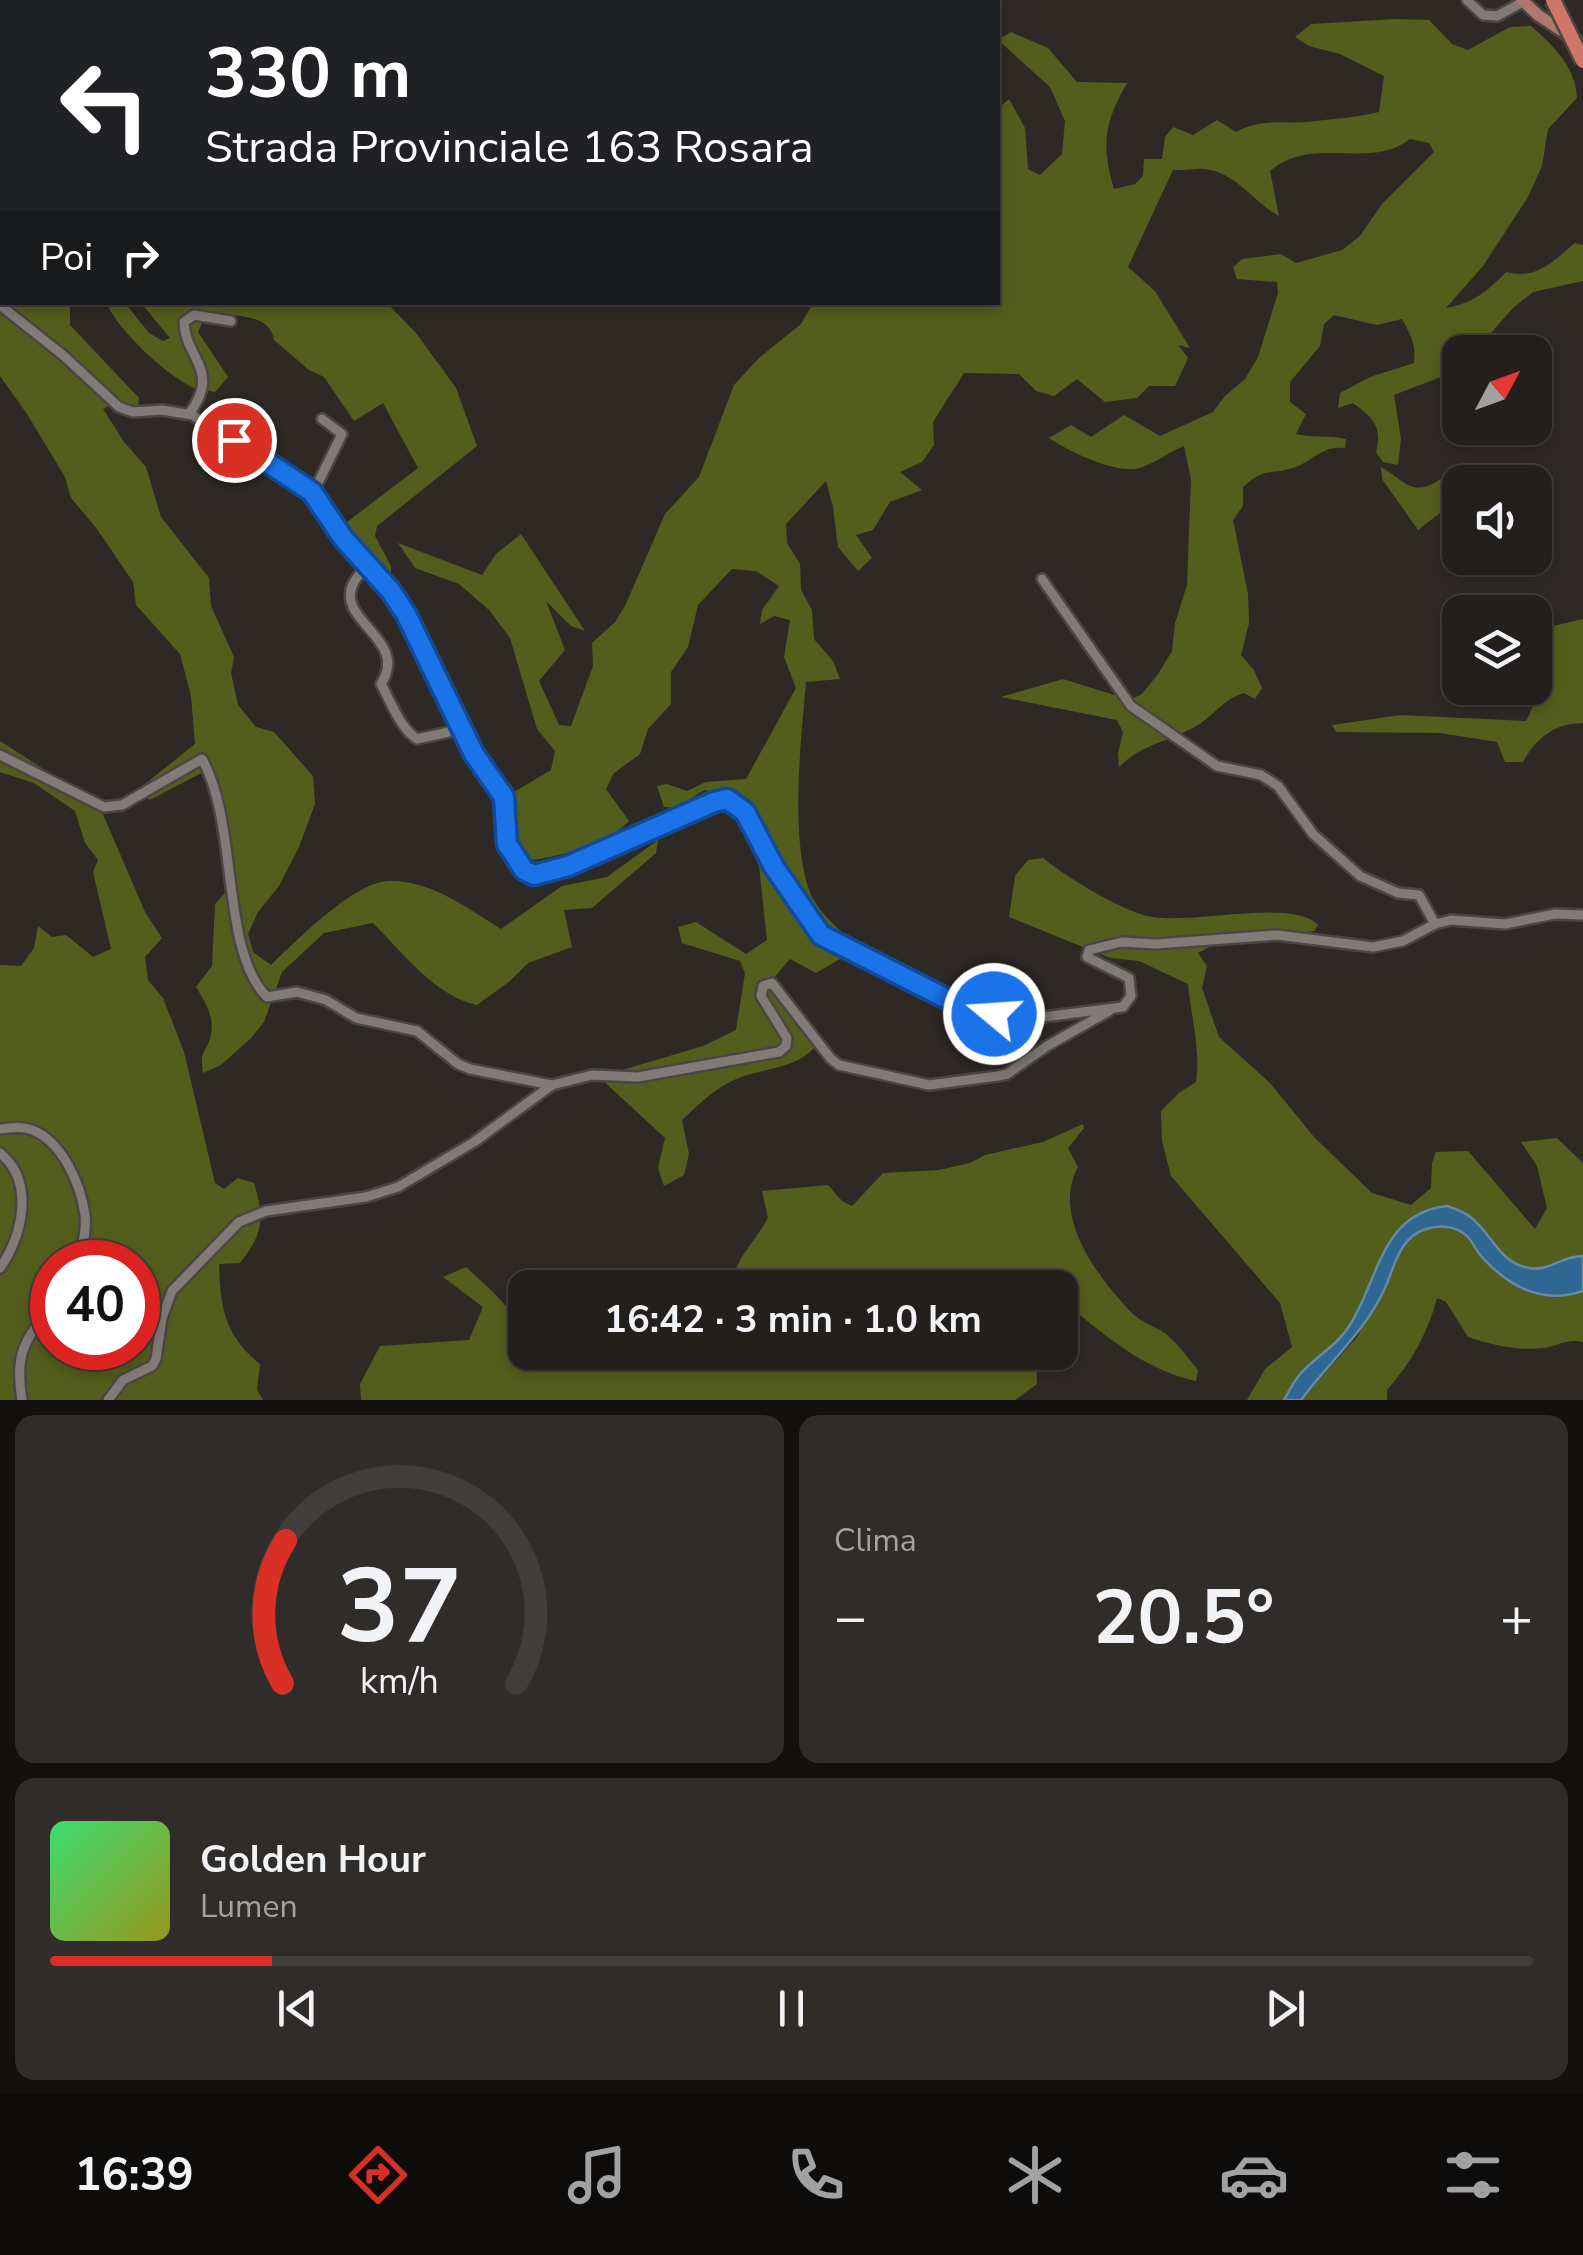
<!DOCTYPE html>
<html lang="it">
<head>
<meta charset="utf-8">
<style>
	body { margin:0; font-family:"Nunito Sans",sans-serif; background:#2f2c29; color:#f1f3f6; height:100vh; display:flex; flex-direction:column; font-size:38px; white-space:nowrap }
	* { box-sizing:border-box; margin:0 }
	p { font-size:32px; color:#a3a2a3 }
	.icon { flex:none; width:55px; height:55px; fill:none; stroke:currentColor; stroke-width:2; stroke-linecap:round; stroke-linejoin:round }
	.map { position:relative; height:1400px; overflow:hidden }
	.drawer { display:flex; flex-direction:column; gap:15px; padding:15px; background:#13110f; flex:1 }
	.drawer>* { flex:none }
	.hud { position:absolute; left:0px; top:0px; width:1000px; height:305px; box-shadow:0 5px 15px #0003,0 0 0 2px #403d3b; background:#202124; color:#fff; overflow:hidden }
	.needle { width:65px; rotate:49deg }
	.fabs { position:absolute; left:1442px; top:335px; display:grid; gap:20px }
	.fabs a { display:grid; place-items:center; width:110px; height:110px; border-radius:20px; background:#231f1c; box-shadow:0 5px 15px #0003,0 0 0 2px #403d3b; font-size:50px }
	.speed { position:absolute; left:30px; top:1240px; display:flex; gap:20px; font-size:50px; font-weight:700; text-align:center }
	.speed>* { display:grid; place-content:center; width:130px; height:130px; border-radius:50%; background:#231f1c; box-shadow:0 5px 15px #0003,0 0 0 2px #403d3b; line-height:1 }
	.speed .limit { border:15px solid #d22; background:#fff; color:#111 }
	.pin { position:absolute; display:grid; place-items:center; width:85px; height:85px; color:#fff; margin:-42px; border:5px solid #fff; border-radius:50%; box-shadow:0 2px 10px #0007 }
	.me { position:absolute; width:110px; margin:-55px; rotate:288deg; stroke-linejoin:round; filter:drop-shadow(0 0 8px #0008) }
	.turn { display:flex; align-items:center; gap:35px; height:210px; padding:0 40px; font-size:45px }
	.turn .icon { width:130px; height:130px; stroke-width:2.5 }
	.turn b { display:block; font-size:70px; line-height:85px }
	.then { display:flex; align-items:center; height:95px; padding:0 40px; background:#0003; gap:20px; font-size:38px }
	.big { font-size:75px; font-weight:700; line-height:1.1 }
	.drawer .widget { flex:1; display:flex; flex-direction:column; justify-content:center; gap:15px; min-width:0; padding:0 35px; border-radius:20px; background:#2f2c29 }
	.drawer .dial { align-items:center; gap:0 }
	.dial svg { height:260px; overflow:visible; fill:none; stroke:#403d3b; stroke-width:7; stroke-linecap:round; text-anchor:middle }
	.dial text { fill:#f1f3f6; stroke:none }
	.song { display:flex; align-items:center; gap:30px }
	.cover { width:120px; height:120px; border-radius:15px; background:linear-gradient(135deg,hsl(140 70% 55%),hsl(60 70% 35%)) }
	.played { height:10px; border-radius:5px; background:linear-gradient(90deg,#d93025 15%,#403d3b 15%) }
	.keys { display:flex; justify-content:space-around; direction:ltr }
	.heat { display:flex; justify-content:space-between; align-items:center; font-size:55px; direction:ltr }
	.drawer .tiles { flex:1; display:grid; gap:15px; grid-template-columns:1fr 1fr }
	.widget:last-child { grid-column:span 2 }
	.trip { position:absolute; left:508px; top:1270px; width:570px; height:100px; border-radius:20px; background:#231f1c; box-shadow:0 5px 15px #0003,0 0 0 2px #403d3b; font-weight:700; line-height:100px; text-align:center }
	.dock { display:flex; height:160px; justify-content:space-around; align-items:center; background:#0e0c0b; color:#a3a2a3 }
	.dock .icon { width:70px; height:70px }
	.dock .on { color:#d93025 }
	.dock b { font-size:45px; color:#f1f3f6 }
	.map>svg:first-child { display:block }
</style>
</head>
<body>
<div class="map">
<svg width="1583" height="1400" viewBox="0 0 1583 1400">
	<rect width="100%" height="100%" fill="#2f2926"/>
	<g fill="#545e1c" fill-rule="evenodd">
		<path d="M1395,19L1429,20L1452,44L1468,50L1510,27L1531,26C1554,46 1576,68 1577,98L1548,129L1542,166L1528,197L1483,266L1446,308C1472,304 1488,291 1506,272C1537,280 1552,262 1575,243L1583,245V281L1533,292L1513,308L1474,352H1460V367L1456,371L1394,395L1401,439L1398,465L1383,462L1376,452C1383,426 1372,417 1353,403L1338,408L1340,393L1370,377L1414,363C1416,345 1411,335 1402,319L1377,325L1334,315L1324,324L1320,346L1290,382V402L1306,414L1296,434C1313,438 1329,435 1346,439L1345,448C1321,445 1314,461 1293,468C1270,475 1264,467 1243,487V506L1233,520L1248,594L1249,623L1241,655L1254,670L1262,688L1255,699L1244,693C1225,698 1214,715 1198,725C1169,742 1143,743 1119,767L1118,753L1123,732L1117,720L1001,697L1063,679L1130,700L1142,694L1158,674L1172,651L1175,623L1187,585L1191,479L1184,446C1169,452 1155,463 1140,468C1117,475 1068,451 1049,438L1071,425L1091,437L1124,415L1160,436L1213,412L1225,396L1245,379L1258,357L1278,293L1277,282L1237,279L1233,267L1242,259L1281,254L1296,263L1342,250L1360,236L1382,204L1434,152L1429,143L1410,139C1369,171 1313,134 1270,171L1279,216C1252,201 1237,173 1205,169C1195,168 1183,171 1173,170L1128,267L1155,291L1190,348L1178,345L1188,358L1175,386H1149L1137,398L1105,402L1077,379L1054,396L1036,391L1019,374L964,373L933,422L934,445L922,462L900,472L922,490L890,502L873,530L856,535L872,558L858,571L838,547L833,507L826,481L786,524L787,543L800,564L801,590L812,610L814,639L833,661L840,679L806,682C801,741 790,834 809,890C816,911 843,933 859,948L816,973L790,959L771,981L815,1047C796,1068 767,1068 741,1077C717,1086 700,1103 682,1120L689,1154L684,1175L664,1186L658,1168L665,1138L599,1077L703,1046L736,1030L745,973L740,961L682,943L678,927L696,922L746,954L767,940L759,866L742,827L736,794L704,790L676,808L664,807L657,786L667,784L687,791L706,782L746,779L796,688L784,657L790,620L774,616L760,624L762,610L779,586L756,571L732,569L698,605L688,647L671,672V704L648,729L640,754L614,773L606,789L629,821C602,847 570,853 534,860C504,842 504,825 514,792L551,770L555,751L537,729L510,638L489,610L459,584L415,568L398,543L482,575L496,554L521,534L585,631L571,626L546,601L565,650L539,681L559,725L571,726L593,666L592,643L615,622L625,606L665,514L699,477L734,385L759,358L801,324L813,303L998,302V109L1009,99L1025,128L1028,169L1040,175L1062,154L1065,121L1050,87L998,40L1011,32L1048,48L1077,82L1127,83C1104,123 1101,145 1114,189L1135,184L1143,176L1144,159H1162L1165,137L1173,127L1193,135L1217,120L1236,132C1262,118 1279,124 1306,122C1331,119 1354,118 1379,112L1384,76L1340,54L1309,46L1295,37L1311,24Z"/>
		<path d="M0,285L2,302L70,303V325L139,398L138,406L115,403L103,409L124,442L146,467L161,517L209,578L211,606L234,657L231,673L238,705L256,727L274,732L313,776L315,804L299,847L279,886L258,912L248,934L253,952L271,965C295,942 355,881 389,881C431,880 467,908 501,929L562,886L607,877L658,840L656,853L592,908L564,910L572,947L528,963L510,981L477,1005C435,996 403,953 373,923L324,933L282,972L264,1022L251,1038L221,1065L203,1073C199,1049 207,1053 211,1034C215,1017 204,1000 196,987L212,966L215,904L237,880L221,791L209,769L150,800L147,797L145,784L195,744L191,696L180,654L136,605L133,582L97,529L71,498L65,477L27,414L0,376Z"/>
		<path d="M125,303L149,333L163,341L170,338L141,303H387L416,333L456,388L477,446L377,526L375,536L391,566V579L349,534L347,522L418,468L383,403L354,421L324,377L309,370L274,340C270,312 230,316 207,313L198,332L228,377L215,392C207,390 198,390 192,387C165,374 118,330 107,304Z"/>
		<path d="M1381,467C1409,484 1413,498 1444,477L1460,488V518L1444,510L1418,530L1382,479Z"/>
		<path d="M1583,619V723C1555,723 1536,738 1523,762H1505L1497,742L1440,733L1336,732L1332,725L1401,715L1526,721C1543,693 1536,658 1553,626Z"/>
		<path d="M0,741L99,805L145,912L162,938L145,957L148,980L163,998L184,1052L215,1183L224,1189L238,1178L254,1183C265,1219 263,1234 240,1263L219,1264C220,1307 225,1336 260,1364L257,1390L263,1400H0V965L21,966L34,948L38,926L52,937L66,935L93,957L111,949L93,872L98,860L85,843L75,811L34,783L0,772ZM52,1262H138V1348H52Z"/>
		<path d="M1043,858C1069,879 1111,904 1143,915C1184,928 1291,896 1318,925L1314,931L1213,945L1198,953L1207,966L1202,988L1219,1037L1270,1083L1314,1137L1372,1193L1411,1205L1431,1188L1432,1163L1436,1152L1468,1151L1535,1229L1547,1208L1537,1166L1521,1142L1557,1138L1583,1163V1256C1564,1255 1548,1271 1529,1268C1503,1264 1498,1243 1482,1227C1472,1219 1458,1212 1447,1206L1374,1272L1351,1324L1337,1342L1302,1372L1284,1400H1247L1265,1369L1292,1347L1280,1303L1171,1176L1162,1141L1161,1111L1179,1093L1196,1082C1201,1051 1191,1016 1188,984L1139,961L1110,958L1009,917L1015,876L1028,860Z"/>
		<path d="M1083,1124L1084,1128L1068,1148L1078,1167C1051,1216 1098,1278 1132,1313C1142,1323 1155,1326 1166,1334C1178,1344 1188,1358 1198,1370L1196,1381C1152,1372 1114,1343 1080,1315L1072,1316L1060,1328V1288L732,1287C733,1261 755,1242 768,1218L762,1191L828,1185L842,1201L852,1206L883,1173L939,1170L970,1163L985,1155L1043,1142Z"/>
		<path d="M1443,1225L1466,1234L1479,1255L1571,1295L1583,1291V1342C1566,1338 1559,1346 1543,1348C1516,1351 1493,1345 1468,1337L1446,1302L1437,1298C1428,1333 1411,1363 1387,1390V1400H1301L1357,1337L1386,1286L1397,1254L1420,1230Z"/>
		<path d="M466,1267C491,1291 525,1316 525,1352L1036,1353L1037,1384L1015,1400H361L360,1384L380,1346L469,1340L483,1307L443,1277Z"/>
	</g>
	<path fill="#2e6892" stroke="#638aa7" stroke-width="2.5" d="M1447,1206C1455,1209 1463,1211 1469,1216C1492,1232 1498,1263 1529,1268C1548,1272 1564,1255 1583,1256V1291C1543,1305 1509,1287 1481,1256C1475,1249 1471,1237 1463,1233C1451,1225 1439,1225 1426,1229C1398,1238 1395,1267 1384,1290C1364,1333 1329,1362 1301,1400H1284C1289,1391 1294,1381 1300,1374C1316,1356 1337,1346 1350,1325C1379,1279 1381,1213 1447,1206Z"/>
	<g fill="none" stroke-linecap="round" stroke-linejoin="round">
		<g stroke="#4b4644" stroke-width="14">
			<g id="minor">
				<path d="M344,0L347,2"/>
				<path d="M652,0L653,2"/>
				<path d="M1467,0L1483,15L1497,16L1523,2"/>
				<path d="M0,305L64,356L119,407L133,412L162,410L192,415L299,481L313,493L343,538L390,590L406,615L474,755L504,797L507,844L523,870L534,875L568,866L647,834L714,802L727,799L745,812L774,867L821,935L844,948L957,1004L994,1014L1035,1018L1123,1007L1131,996L1129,978L1087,957L1089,950L1122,942L1156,944L1277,935L1373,947L1403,941L1435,924L1451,920L1505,924L1555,914L1583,915"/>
				<path d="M189,414C222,370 185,359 184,322L194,315L231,321"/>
				<path d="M313,493L342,434L322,419"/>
				<path d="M368,565C363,571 356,577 353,584C335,621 410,639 381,684C391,702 400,728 417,739L462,729"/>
				<path d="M1042,579L1131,706L1217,766L1261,775L1278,786L1313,834L1360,876L1398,893L1419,895L1435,924"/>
				<path d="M0,755L104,807L122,805L202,759C239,824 220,950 267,997L297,992L326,1000L356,1018L417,1031L458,1064L470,1069L552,1085L592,1075L638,1077L779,1052L786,1046L787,1038L761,996L763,986L772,983L831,1059L839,1065L929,1085L998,1076L1007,1074L1047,1046L1109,1011"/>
				<path d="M0,1129C11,1128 21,1126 32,1130C62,1141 81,1185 85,1215C87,1230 82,1248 79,1262"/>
				<path d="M0,1153C35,1181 23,1236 0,1268"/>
				<path d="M22,1400C14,1353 25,1341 52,1304"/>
				<path d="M108,1400L123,1380L152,1366L156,1359L162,1318L172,1291L239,1222L266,1211L366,1197L398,1187L474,1142L552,1085"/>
			</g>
		</g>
		<g stroke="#4b4644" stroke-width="16">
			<path id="major" d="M1522,0L1538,15L1583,45"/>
		</g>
		<use href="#minor" stroke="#817a76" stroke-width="9"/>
		<use href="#major" stroke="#af786d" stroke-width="11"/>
		<g stroke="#4b4644" stroke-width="19" stroke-linecap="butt">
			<path id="highway-bridge" d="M1553,0L1583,61"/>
		</g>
		<use href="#highway-bridge" stroke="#ce7767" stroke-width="14"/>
	</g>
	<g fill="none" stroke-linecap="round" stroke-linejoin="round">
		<g stroke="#114b97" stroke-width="25">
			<path id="route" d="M234,440L312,492L343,538L390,590L406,614L474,754L504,797L507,844L524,870L534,875L568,866L714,802L727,799L745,812L774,867L821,935L957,1004L994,1014"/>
		</g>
		<use href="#route" stroke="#1a73e8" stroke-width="18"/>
	</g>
</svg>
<div class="fabs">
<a><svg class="needle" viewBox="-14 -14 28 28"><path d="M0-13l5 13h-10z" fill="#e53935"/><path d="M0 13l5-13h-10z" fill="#a3a2a3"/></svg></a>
<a><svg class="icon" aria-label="sound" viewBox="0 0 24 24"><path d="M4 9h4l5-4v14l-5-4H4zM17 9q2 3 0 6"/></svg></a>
<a><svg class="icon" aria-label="layers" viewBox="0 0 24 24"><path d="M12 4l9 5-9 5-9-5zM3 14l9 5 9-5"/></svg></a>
</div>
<div class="speed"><div class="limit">40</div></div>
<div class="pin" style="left:234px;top:440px;background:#d93025"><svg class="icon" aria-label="arrive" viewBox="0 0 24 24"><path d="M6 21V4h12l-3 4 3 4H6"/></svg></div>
<svg class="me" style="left:994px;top:1014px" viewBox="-20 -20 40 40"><circle r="17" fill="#1a73e8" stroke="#fff" stroke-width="3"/><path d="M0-11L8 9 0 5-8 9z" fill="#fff"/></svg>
<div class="trip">16:42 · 3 min · 1.0 km</div>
<div class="hud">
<div class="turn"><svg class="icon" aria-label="left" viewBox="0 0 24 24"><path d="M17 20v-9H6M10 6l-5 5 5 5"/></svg><div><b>330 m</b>Strada Provinciale 163 Rosara</div></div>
<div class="then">Poi<svg class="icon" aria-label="right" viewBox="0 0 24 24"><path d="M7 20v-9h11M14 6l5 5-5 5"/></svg></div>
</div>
</div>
<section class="drawer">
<div class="tiles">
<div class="widget dial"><svg viewBox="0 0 100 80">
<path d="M14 69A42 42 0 1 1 86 69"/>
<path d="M14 69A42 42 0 0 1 15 25" stroke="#d93025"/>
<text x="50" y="56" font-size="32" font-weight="700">37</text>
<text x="50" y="72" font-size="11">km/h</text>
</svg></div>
<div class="widget"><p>Clima</p>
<div class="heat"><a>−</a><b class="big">20.5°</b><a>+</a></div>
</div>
<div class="widget">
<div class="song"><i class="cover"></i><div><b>Golden Hour</b><p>Lumen</p></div></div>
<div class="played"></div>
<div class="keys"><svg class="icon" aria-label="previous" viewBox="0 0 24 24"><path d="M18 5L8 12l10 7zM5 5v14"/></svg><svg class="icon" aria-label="pause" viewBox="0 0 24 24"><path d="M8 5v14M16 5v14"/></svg><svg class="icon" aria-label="next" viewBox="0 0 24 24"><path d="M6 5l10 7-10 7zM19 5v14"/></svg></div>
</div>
</div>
</section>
<nav class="dock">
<b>16:39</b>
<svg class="icon on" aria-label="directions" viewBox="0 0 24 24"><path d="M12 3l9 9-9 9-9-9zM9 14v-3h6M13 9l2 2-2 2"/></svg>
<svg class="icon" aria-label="music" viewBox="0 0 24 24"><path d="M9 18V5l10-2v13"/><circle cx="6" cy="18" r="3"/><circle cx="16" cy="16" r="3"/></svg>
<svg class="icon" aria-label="phone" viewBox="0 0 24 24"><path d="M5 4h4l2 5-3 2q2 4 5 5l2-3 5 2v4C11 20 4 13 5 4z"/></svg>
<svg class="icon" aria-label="climate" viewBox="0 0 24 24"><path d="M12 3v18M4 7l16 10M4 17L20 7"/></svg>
<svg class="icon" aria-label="car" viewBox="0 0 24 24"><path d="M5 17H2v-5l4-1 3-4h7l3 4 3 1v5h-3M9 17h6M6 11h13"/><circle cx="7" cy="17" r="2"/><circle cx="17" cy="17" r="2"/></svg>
<svg class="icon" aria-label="filters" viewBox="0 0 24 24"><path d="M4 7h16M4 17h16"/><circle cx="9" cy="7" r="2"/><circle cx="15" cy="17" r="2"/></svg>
</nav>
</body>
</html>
